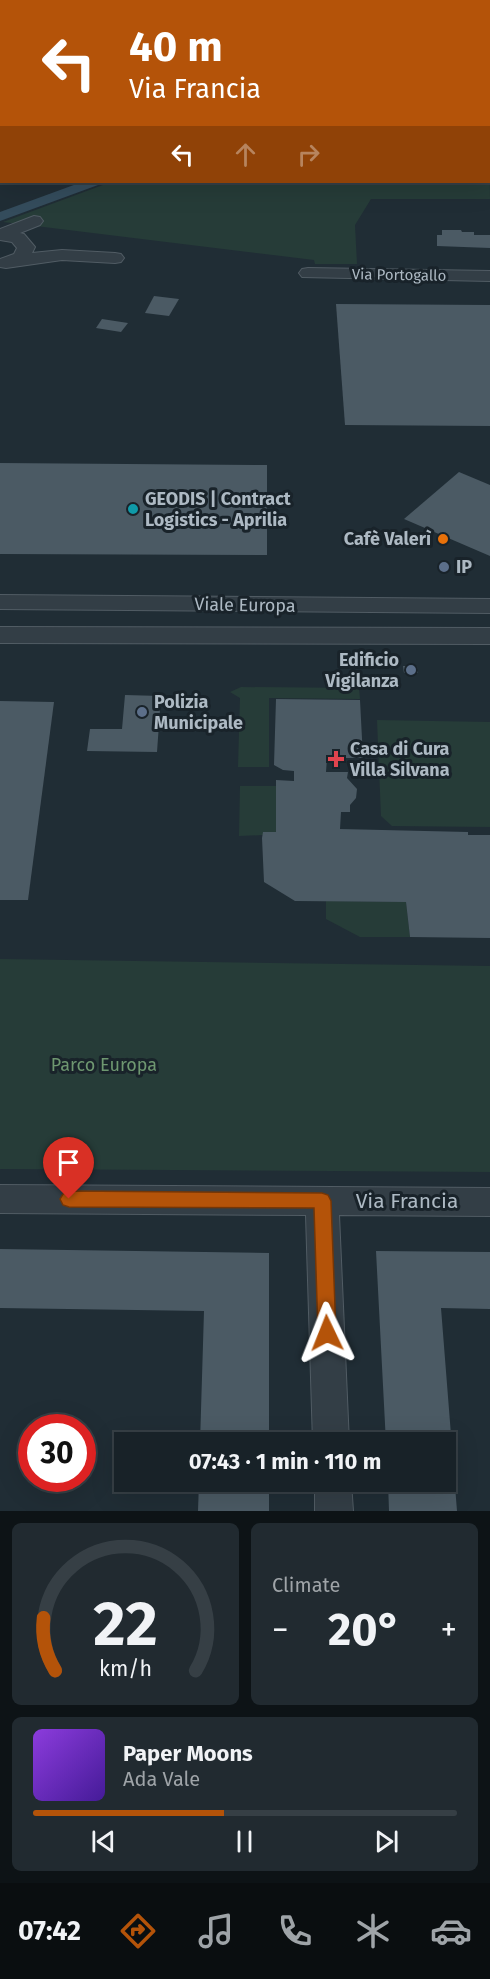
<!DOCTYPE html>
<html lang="en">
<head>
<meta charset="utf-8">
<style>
	body { margin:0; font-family:"Fira Sans",sans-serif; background:#212a30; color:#f1f3f6; height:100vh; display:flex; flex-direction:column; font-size:22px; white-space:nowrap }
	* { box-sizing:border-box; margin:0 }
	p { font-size:20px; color:#9fa4a8 }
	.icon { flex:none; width:33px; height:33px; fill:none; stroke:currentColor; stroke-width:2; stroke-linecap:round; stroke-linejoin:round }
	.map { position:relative; height:1511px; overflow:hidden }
	.drawer { display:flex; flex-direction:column; gap:12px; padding:12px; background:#0d1316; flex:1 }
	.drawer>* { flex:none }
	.banner { position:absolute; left:0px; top:0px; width:490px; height:183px; box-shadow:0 6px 24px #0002,0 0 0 2px #363f45; background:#b45309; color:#fff; overflow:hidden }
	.speed { position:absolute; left:18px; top:1414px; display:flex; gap:12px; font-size:30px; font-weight:700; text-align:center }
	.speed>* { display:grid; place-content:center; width:78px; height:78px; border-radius:50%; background:#182228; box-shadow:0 6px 24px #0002,0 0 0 2px #363f45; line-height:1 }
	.speed .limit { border:9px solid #d22; background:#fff; color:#111 }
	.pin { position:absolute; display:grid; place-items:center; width:51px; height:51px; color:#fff; margin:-62px -26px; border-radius:50% 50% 50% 0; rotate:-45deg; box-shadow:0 0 6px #0007 }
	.pin .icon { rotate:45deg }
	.me { position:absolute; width:66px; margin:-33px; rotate:358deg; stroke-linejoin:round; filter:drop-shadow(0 0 4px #0008) }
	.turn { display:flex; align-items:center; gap:21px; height:126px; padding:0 30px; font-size:27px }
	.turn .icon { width:78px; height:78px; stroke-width:2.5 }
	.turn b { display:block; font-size:42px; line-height:51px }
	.lanes { display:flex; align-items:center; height:57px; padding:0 30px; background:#0003; justify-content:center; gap:30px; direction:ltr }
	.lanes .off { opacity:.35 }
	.big { font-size:45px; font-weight:700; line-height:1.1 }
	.drawer .widget { flex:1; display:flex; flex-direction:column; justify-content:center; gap:9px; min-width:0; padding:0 21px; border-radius:9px; background:#212a30 }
	.drawer .dial { align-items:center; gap:0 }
	.dial svg { height:156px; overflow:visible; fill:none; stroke:#363f45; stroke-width:7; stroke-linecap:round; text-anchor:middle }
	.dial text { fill:#f1f3f6; stroke:none }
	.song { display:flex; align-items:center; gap:18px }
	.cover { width:72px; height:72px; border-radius:9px; background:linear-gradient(135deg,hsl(270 70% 55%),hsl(260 70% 35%)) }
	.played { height:6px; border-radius:3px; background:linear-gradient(90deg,#b45309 45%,#363f45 45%) }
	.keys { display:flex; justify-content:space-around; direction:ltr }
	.heat { display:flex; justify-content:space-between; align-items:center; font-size:33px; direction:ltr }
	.drawer .tiles { flex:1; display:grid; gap:12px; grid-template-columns:1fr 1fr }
	.widget:last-child { grid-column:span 2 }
	.trip { position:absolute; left:114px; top:1432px; width:342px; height:60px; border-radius:0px; background:#182228; box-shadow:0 6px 24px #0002,0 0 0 2px #363f45; font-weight:700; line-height:60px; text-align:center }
	.tabs { display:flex; height:96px; justify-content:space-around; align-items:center; background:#0a0e10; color:#9fa4a8 }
	.tabs .icon { width:42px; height:42px }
	.tabs .on { color:#b45309 }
	.tabs b { font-size:27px; color:#f1f3f6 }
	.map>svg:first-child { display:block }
</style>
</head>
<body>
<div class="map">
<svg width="490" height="1511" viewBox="0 0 490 1511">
	<rect width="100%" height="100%" fill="#202d35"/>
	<g fill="#263c38">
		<path d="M489,111L490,199H371L355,225L357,264H315L314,260L3,222L111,182H489Z"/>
		<path d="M241,687L359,688L360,699L269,698V767H238L240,698L230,692Z"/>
		<path d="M377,720L490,722V827L392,826L381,816Z"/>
		<path d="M240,786H277L276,832H264L263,835L239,836Z"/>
		<path d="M326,901L406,902L410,937H360L326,919Z"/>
		<path d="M0,959L490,966V1172L0,1169Z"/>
	</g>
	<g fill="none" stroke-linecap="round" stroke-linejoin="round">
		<g fill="#344c5c" fill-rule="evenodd">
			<path d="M344,0H356L343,2Z"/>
			<path d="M82,182H100L98,185L0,221V212Z"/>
		</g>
	</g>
	<g fill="#4b5a64">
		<path d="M442,230H461L462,232H474V235H490V248L437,246V235H442Z"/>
		<path d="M154,296L179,299L169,316L145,313Z"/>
		<path d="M336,304L490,305V426L345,425Z"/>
		<path d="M102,319L128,323L121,332L96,328Z"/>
		<path d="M0,463L267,465V555L0,554Z"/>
		<path d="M459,472L490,485V556L404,519Z"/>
		<path d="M403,666H417L418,673H404Z"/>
		<path d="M125,695L161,696L157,752L87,751L90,729H122Z"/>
		<path d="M276,699L360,700L363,758H327L326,772H348L347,778L357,789L356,798L350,805V812H341L340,829L468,832V835H490V938L410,937L406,902L295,901L264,882L262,838L263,832H276V780L294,781V771L283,770L274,765Z"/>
		<path d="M0,701L54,702L28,900H0Z"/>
		<path d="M0,1249L269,1253V1443H200L204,1311L0,1308Z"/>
		<path d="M376,1251L490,1252V1309L441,1308L457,1511H389L388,1482H446V1443H386Z"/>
		<path d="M199,1482H269V1511H198Z"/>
	</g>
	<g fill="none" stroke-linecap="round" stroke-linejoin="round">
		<g stroke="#515c64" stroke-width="2">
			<g id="minor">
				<path d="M152,0H171L172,2H153Z"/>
				<rect x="489" y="41" width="1" height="8"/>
				<path d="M34,216L40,217L43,221L40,225L20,233L24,234L35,247L32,253L62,250L115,253L121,254L124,258L121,262L115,263L62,260L6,268L0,267V259L14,254L17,248L12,242L0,240V229Z"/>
				<path d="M308,268L490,271V281L302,277L299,273L302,269Z"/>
				<path d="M0,595L490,599V613L0,609Z"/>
				<path d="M0,627L490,628V644L0,643Z"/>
				<path d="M0,1185L490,1188V1216L339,1215L349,1443H313L306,1215L0,1213Z"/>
				<path d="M315,1482H351L353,1511H315Z"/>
			</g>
		</g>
		<use href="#minor" fill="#333e46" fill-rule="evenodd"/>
	</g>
	<path fill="#b45309" stroke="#753606" stroke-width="1.5" d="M69,1191L322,1193L328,1195L331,1201L336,1333L334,1339L327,1341L320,1339L318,1333L314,1208L69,1207L63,1205L60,1199L63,1194Z"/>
	<circle fill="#0f9aa8" stroke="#19232a" stroke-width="2" cx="133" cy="509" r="6"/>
	<circle fill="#e8710a" stroke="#19232a" stroke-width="2" cx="443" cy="539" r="6"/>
	<g fill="#5c6f8a" stroke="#19232a" stroke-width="2">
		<circle cx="444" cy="567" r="6"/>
		<circle cx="411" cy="670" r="6"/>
		<circle cx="142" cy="712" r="6"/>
	</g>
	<path fill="#e0444e" stroke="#19232a" stroke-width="2" d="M333 750h6v6h6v6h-6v6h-6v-6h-6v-6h6z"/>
	<g text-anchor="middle" stroke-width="6" stroke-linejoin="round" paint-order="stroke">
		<g font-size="15" fill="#adb9c3" stroke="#19232a">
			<text transform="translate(399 275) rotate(1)" y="5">Via Portogallo</text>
		</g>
		<g font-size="18" font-weight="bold" fill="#adb9c3" stroke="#19232a" text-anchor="start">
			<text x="145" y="505">GEODIS | Contract<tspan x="145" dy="21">Logistics - Aprilia</tspan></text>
			<text x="431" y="545" text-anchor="end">Cafè Valerì</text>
			<text x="456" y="573">IP</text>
			<text x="399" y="666" text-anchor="end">Edificio<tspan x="399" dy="21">Vigilanza</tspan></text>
			<text x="154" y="708">Polizia<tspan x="154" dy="21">Municipale</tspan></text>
			<text x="350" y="755">Casa di Cura<tspan x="350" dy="21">Villa Silvana</tspan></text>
		</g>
		<g font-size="18" fill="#adb9c3" stroke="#19232a">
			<text transform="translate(245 605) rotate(1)" y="6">Viale Europa</text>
		</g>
		<g font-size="18" fill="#6e9770" stroke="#19232a">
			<text x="104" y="1071">Parco Europa</text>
		</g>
		<g font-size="21" fill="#adb9c3" stroke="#19232a">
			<text x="407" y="1208">Via Francia</text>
		</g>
	</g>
</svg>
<div class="speed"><div class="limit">30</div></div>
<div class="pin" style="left:69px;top:1199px;background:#d93025"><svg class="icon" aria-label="arrive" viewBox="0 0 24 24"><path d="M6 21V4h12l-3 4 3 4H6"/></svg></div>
<svg class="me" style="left:327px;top:1333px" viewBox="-20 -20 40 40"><path d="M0-17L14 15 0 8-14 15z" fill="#b45309" stroke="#fff" stroke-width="4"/></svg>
<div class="trip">07:43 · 1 min · 110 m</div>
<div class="banner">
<div class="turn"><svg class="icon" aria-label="left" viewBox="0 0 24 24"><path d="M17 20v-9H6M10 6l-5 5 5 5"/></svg><div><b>40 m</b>Via Francia</div></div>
<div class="lanes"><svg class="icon" aria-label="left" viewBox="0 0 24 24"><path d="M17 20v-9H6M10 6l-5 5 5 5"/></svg><svg class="icon off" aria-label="ahead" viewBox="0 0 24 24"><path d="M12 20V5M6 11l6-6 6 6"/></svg><svg class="icon off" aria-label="right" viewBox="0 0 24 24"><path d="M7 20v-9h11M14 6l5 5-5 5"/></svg></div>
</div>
</div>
<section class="drawer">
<div class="tiles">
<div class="widget dial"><svg viewBox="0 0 100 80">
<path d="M14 69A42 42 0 1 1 86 69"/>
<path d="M14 69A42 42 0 0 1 8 42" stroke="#b45309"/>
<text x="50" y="56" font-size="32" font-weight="700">22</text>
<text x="50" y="72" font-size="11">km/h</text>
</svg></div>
<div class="widget"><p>Climate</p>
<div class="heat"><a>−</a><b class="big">20°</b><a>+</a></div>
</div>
<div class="widget">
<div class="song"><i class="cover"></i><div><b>Paper Moons</b><p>Ada Vale</p></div></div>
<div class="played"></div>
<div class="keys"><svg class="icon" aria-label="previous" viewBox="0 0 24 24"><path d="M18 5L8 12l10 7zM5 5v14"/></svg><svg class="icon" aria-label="pause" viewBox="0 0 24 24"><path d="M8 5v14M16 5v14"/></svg><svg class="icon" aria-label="next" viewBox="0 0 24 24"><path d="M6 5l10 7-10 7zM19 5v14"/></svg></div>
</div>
</div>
</section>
<nav class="tabs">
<b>07:42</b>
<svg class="icon on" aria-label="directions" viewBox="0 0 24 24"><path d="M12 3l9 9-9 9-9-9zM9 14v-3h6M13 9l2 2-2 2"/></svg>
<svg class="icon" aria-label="music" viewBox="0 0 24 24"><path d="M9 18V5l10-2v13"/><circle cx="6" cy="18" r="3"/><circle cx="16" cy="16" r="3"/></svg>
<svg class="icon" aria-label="phone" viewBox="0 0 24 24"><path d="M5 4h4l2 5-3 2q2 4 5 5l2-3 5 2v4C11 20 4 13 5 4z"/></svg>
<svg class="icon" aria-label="climate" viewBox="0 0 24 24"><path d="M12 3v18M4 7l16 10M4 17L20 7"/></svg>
<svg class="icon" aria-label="car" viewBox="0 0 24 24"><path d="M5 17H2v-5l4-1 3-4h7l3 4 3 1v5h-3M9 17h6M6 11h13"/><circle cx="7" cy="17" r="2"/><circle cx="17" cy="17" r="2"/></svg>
</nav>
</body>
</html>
